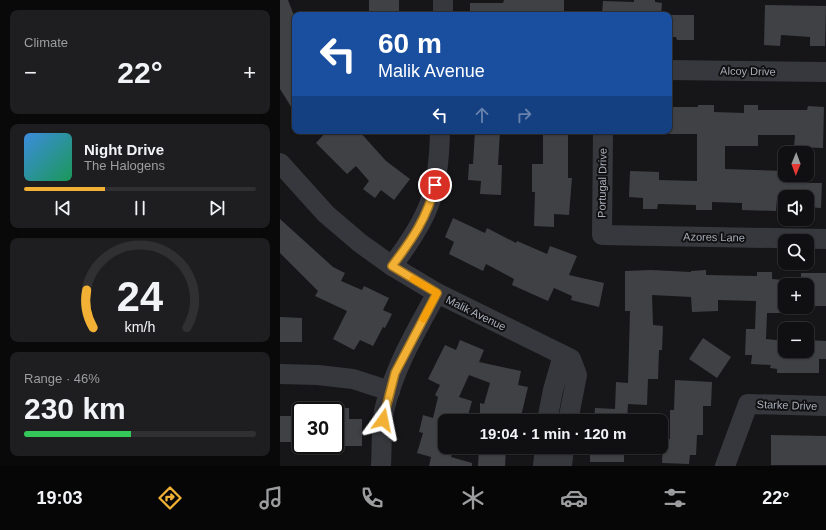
<!DOCTYPE html>
<html lang="en">
<head>
<meta charset="utf-8">
<style>
	body { margin:0; font-family:Arial,sans-serif; background:#1e1e20; color:#f1f3f6; height:100vh; display:flex; flex-direction:column; font-size:15px; white-space:nowrap }
	* { box-sizing:border-box; margin:0 }
	p { font-size:13px; color:#9c9d9f }
	.icon { flex:none; width:22px; height:22px; fill:none; stroke:currentColor; stroke-width:2; stroke-linecap:round; stroke-linejoin:round }
	.map { position:relative; flex:1; overflow:hidden }
	.panel { display:flex; flex-direction:column; gap:10px; padding:10px; background:#09090a; width:280px }
	.panel>* { flex:none }
	.hud { position:absolute; left:12px; top:12px; width:380px; height:122px; border-radius:8px; box-shadow:0 1px 3px #0004,0 0 0 1px #303032; background:#1a4fa0; color:#fff; overflow:hidden }
	.needle { width:26px; rotate:181deg }
	.tools { position:absolute; left:498px; top:146px; display:grid; gap:8px }
	.tools a { display:grid; place-items:center; width:36px; height:36px; border-radius:8px; background:#101012; box-shadow:0 1px 3px #0004,0 0 0 1px #303032; font-size:20px }
	.speed { position:absolute; left:12px; top:402px; display:flex; gap:8px; font-size:20px; font-weight:700; text-align:center }
	.speed>* { display:grid; place-content:center; width:52px; height:52px; border-radius:50%; background:#101012; box-shadow:0 1px 3px #0004,0 0 0 1px #303032; line-height:1 }
	.speed .limit { border:2px solid #111; border-radius:6px; background:#fff; color:#111 }
	.pin { position:absolute; display:grid; place-items:center; width:34px; height:34px; color:#fff; margin:-17px; border:2px solid #fff; border-radius:50%; box-shadow:0 1px 4px #0007 }
	.me { position:absolute; width:44px; margin:-22px; rotate:12deg; stroke-linejoin:round; filter:drop-shadow(0 0 3px #0008) }
	.turn { display:flex; align-items:center; gap:14px; height:84px; padding:0 20px; font-size:18px }
	.turn .icon { width:52px; height:52px; stroke-width:2.5 }
	.turn b { display:block; font-size:28px; line-height:34px }
	.lanes { display:flex; align-items:center; height:38px; padding:0 20px; background:#0003; justify-content:center; gap:20px; direction:ltr }
	.lanes .off { opacity:.35 }
	.big { font-size:30px; font-weight:800; line-height:1.1 }
	.panel .card { flex:1; display:flex; flex-direction:column; justify-content:center; gap:6px; min-width:0; padding:0 14px; border-radius:8px; background:#1e1e20 }
	.panel .dial { align-items:center; gap:0 }
	.dial svg { height:104px; overflow:visible; fill:none; stroke:#303032; stroke-width:7; stroke-linecap:round; text-anchor:middle }
	.dial text { fill:#f1f3f6; stroke:none }
	.song { display:flex; align-items:center; gap:12px }
	.cover { width:48px; height:48px; border-radius:6px; background:linear-gradient(135deg,hsl(210 70% 55%),hsl(150 70% 35%)) }
	.played { height:4px; border-radius:2px; background:linear-gradient(90deg,#f2b134 35%,#303032 35%) }
	.keys { display:flex; justify-content:space-around; direction:ltr }
	.heat { display:flex; justify-content:space-between; align-items:center; font-size:22px; direction:ltr }
	.charge { height:6px; border-radius:3px; background:linear-gradient(90deg,#34c759 46%,#303032 0) }
	.trip { position:absolute; left:158px; top:414px; width:230px; height:40px; border-radius:8px; background:#101012; box-shadow:0 1px 3px #0004,0 0 0 1px #303032; font-weight:800; line-height:40px; text-align:center }
	.dock { display:flex; height:64px; justify-content:space-around; align-items:center; background:#060607; color:#9c9d9f }
	.dock .icon { width:28px; height:28px }
	.dock .on { color:#f2b134 }
	.dock b { font-size:18px; color:#f1f3f6 }
	main { display:flex; flex:1; min-height:0 }
	.map>svg:first-child { display:block }
</style>
</head>
<body>
<main>
<section class="panel">
<div class="card"><p>Climate</p>
<div class="heat"><a>−</a><b class="big">22°</b><a>+</a></div>
</div>
<div class="card">
<div class="song"><i class="cover"></i><div><b>Night Drive</b><p>The Halogens</p></div></div>
<div class="played"></div>
<div class="keys"><svg class="icon" aria-label="previous" viewBox="0 0 24 24"><path d="M18 5L8 12l10 7zM5 5v14"/></svg><svg class="icon" aria-label="pause" viewBox="0 0 24 24"><path d="M8 5v14M16 5v14"/></svg><svg class="icon" aria-label="next" viewBox="0 0 24 24"><path d="M6 5l10 7-10 7zM19 5v14"/></svg></div>
</div>
<div class="card dial"><svg viewBox="0 0 100 80">
<path d="M14 69A42 42 0 1 1 86 69"/>
<path d="M14 69A42 42 0 0 1 9 40" stroke="#f2b134"/>
<text x="50" y="56" font-size="32" font-weight="700">24</text>
<text x="50" y="72" font-size="11">km/h</text>
</svg></div>
<div class="card"><p>Range · 46%</p><b class="big">230 km</b><div class="charge"></div></div>
</section>
<div class="map">
<svg width="546" height="466" viewBox="0 0 546 466">
	<rect width="100%" height="100%" fill="#161618"/>
	<g fill="#404145">
		<path d="M0,0H8L15,18V113L0,89Z"/>
		<rect x="89" y="0" width="30" height="15"/>
		<path d="M224,0H284V15H190V3H223Z"/>
		<path d="M354,0H375V2L382,3L381,15H322L323,1L354,2Z"/>
		<path d="M485,5L546,6L545,46H530V37L501,35L500,46L484,45Z"/>
		<path d="M389,15H414V40H397L396,37H389Z"/>
		<path d="M418,105H434V112L464,113V105H478V110H527L528,106L544,107L543,148L514,147L515,135H478V146H445V169L505,171V175H509V183H542L541,208L527,207V197H505V199H497L496,211L462,210V203L432,202V210H416V205L378,204L377,209H363V198L349,197L350,171L379,172V180L417,181V134H389V107H418Z"/>
		<path d="M47,131H79L106,161L130,179L114,200L101,190L95,198L83,189L89,181L76,166L67,174L36,143Z"/>
		<path d="M195,131H220L218,165H222L221,195L200,194L201,181L188,180L189,164H193Z"/>
		<path d="M263,132H288V178H292L289,215L274,214V227L254,226L255,192H252V164H263Z"/>
		<path d="M173,218L205,233L207,228L236,243L237,241L267,254L270,246L297,256L289,275L324,283L319,307L291,300L292,296L274,288L268,301L232,285L234,279L206,264L203,271L169,254L174,242L165,237Z"/>
		<path d="M0,219L53,267L65,273L61,281L82,290L84,286L109,298L103,310L112,314L105,328L103,327L93,346L80,340L74,350L53,339L67,311L35,296L38,291L0,253Z"/>
		<path d="M371,270L411,272V271L426,270V275L477,276V272H492V279L504,280L503,313H487L486,339L505,341V351H527V340L546,341V359H539V373H497V369L490,368L491,365L471,364L472,355H465L466,329H475L476,301L438,300V311L412,312L411,297L372,295L373,325L383,326L382,350H379L378,379H368L367,405L348,404L347,421H314L315,408L335,409L336,382L348,383L350,311H345V271Z"/>
		<path d="M521,273H546V306H527V285H521Z"/>
		<path d="M0,317L22,318V342H0Z"/>
		<path d="M423,338L451,357L437,378L409,359Z"/>
		<path d="M180,340L204,350L199,362L241,371L238,385L248,387L243,408L240,421H200V403L204,404L210,383L189,375L179,397L192,401L187,419L180,417L179,421H165V447H174L171,457L192,463V466H149L151,457L137,453L143,433L139,432L143,415L153,418L158,397L155,395L160,385L148,379L165,345L176,350Z"/>
		<path d="M395,380L432,382L431,406H423V435H417L416,455H410L409,464L382,463L383,439H390V410H394Z"/>
		<path d="M55,408H69V419H82V446H55Z"/>
		<rect x="0" y="416" width="21" height="26"/>
		<path d="M491,435L546,436V465H491Z"/>
		<path d="M199,447H226L225,466H198Z"/>
		<rect x="310" y="447" width="34" height="15"/>
	</g>
	<g fill="none" stroke-linecap="round" stroke-linejoin="round">
		<g stroke="#37383d" stroke-width="20">
			<path d="M163,15V0"/>
			<path d="M389,70L546,72"/>
			<path d="M323,131L322,235L546,239"/>
			<path d="M0,163L46,214L80,243L112,266L157,293L291,359L297,375L288,421"/>
			<path d="M112,266C149,217 159,193 160,131"/>
			<path d="M0,374L38,375L73,379L110,391"/>
			<path d="M267,421L273,390L283,355"/>
			<path d="M101,466C102,448 101,429 104,411C114,368 136,331 157,293"/>
			<path d="M263,466L265,447"/>
			<path d="M282,466L284,447"/>
			<path d="M445,466L468,404L546,406"/>
		</g>
	</g>
	<g fill="none" stroke-linecap="round" stroke-linejoin="round">
		<g stroke="#9d7322" stroke-width="10">
			<path id="route" d="M103,420L115,373L157,293L112,266C131,241 148,217 155,185"/>
		</g>
		<use href="#route" stroke="#f2b134" stroke-width="7"/>
		<path stroke="#f59e0b" stroke-width="7" d="M133,279L157,293L143,319"/>
	</g>
	<g text-anchor="middle" stroke-width="4" stroke-linejoin="round" paint-order="stroke">
		<g font-size="11" fill="#a8adb8" stroke="#111113">
			<text transform="translate(468 71) rotate(1)" y="4">Alcoy Drive</text>
			<text transform="translate(322 183) rotate(-89)" y="4">Portugal Drive</text>
			<text transform="translate(434 237) rotate(1)" y="4">Azores Lane</text>
			<text transform="translate(196 313) rotate(26)" y="4">Malik Avenue</text>
			<text transform="translate(507 405) rotate(2)" y="4">Starke Drive</text>
		</g>
	</g>
</svg>
<div class="tools">
<a><svg class="needle" viewBox="-14 -14 28 28"><path d="M0-13l5 13h-10z" fill="#e53935"/><path d="M0 13l5-13h-10z" fill="#9c9d9f"/></svg></a>
<a><svg class="icon" aria-label="sound" viewBox="0 0 24 24"><path d="M4 9h4l5-4v14l-5-4H4zM17 9q2 3 0 6"/></svg></a>
<a><svg class="icon" aria-label="search" viewBox="0 0 24 24"><circle cx="10" cy="10" r="6"/><path d="M15 15l6 6"/></svg></a>
<a>+</a>
<a>−</a>
</div>
<div class="speed"><div class="limit">30</div></div>
<div class="pin" style="left:155px;top:185px;background:#d93025"><svg class="icon" aria-label="arrive" viewBox="0 0 24 24"><path d="M6 21V4h12l-3 4 3 4H6"/></svg></div>
<svg class="me" style="left:103px;top:420px" viewBox="-20 -20 40 40"><path d="M0-17L14 15 0 8-14 15z" fill="#f2b134" stroke="#fff" stroke-width="4"/></svg>
<div class="trip">19:04 · 1 min · 120 m</div>
<div class="hud">
<div class="turn"><svg class="icon" aria-label="left" viewBox="0 0 24 24"><path d="M17 20v-9H6M10 6l-5 5 5 5"/></svg><div><b>60 m</b>Malik Avenue</div></div>
<div class="lanes"><svg class="icon" aria-label="left" viewBox="0 0 24 24"><path d="M17 20v-9H6M10 6l-5 5 5 5"/></svg><svg class="icon off" aria-label="ahead" viewBox="0 0 24 24"><path d="M12 20V5M6 11l6-6 6 6"/></svg><svg class="icon off" aria-label="right" viewBox="0 0 24 24"><path d="M7 20v-9h11M14 6l5 5-5 5"/></svg></div>
</div>
</div>
</main>
<nav class="dock">
<b>19:03</b>
<svg class="icon on" aria-label="directions" viewBox="0 0 24 24"><path d="M12 3l9 9-9 9-9-9zM9 14v-3h6M13 9l2 2-2 2"/></svg>
<svg class="icon" aria-label="music" viewBox="0 0 24 24"><path d="M9 18V5l10-2v13"/><circle cx="6" cy="18" r="3"/><circle cx="16" cy="16" r="3"/></svg>
<svg class="icon" aria-label="phone" viewBox="0 0 24 24"><path d="M5 4h4l2 5-3 2q2 4 5 5l2-3 5 2v4C11 20 4 13 5 4z"/></svg>
<svg class="icon" aria-label="climate" viewBox="0 0 24 24"><path d="M12 3v18M4 7l16 10M4 17L20 7"/></svg>
<svg class="icon" aria-label="car" viewBox="0 0 24 24"><path d="M5 17H2v-5l4-1 3-4h7l3 4 3 1v5h-3M9 17h6M6 11h13"/><circle cx="7" cy="17" r="2"/><circle cx="17" cy="17" r="2"/></svg>
<svg class="icon" aria-label="filters" viewBox="0 0 24 24"><path d="M4 7h16M4 17h16"/><circle cx="9" cy="7" r="2"/><circle cx="15" cy="17" r="2"/></svg>
<b>22°</b>
</nav>
</body>
</html>
